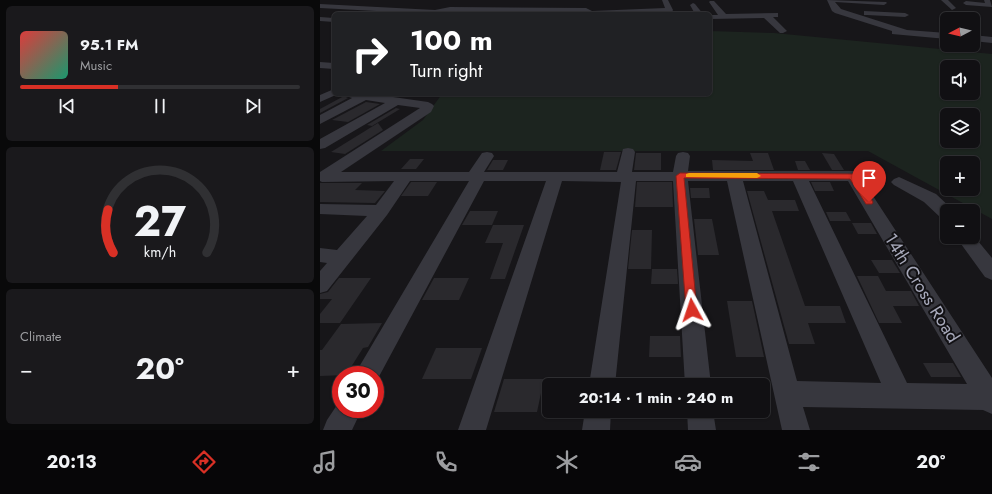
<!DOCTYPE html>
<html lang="en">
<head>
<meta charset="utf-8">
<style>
	body { margin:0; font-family:Jost,sans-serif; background:#1a191c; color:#f1f3f6; height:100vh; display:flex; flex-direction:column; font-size:15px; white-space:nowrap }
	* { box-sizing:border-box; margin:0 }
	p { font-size:13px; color:#9c9da0 }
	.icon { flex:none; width:22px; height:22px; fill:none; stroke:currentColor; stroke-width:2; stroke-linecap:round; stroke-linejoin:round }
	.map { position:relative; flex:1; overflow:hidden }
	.side { display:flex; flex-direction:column; gap:6px; padding:6px; background:#09090a; width:320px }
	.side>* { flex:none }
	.banner { position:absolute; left:12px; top:12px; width:380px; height:84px; border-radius:6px; box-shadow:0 1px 3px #0004,0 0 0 1px #303033; background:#202124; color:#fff; overflow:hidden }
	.needle { width:26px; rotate:263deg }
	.tools { position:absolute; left:620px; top:12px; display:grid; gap:8px }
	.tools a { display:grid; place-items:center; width:40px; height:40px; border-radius:6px; background:#111013; box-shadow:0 1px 3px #0004,0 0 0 1px #303033; font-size:20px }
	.speed { position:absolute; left:12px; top:366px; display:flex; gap:8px; font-size:20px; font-weight:700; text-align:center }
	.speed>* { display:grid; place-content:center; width:52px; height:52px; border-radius:50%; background:#111013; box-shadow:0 1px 3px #0004,0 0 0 1px #303033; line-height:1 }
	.speed .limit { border:6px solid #d22; background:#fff; color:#111 }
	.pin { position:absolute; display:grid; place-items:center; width:34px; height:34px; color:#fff; margin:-41px -17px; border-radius:50% 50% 50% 0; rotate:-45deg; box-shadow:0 0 4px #0007 }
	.pin .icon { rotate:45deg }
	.me { position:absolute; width:44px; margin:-22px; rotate:355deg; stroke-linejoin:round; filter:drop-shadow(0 0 3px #0008) }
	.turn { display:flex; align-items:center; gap:14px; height:84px; padding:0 12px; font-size:18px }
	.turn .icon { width:52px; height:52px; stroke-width:2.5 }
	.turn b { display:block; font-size:28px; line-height:34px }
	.big { font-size:30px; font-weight:700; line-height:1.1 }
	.side .tile { flex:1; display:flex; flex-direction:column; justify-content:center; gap:6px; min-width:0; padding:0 14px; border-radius:6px; background:#1a191c }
	.side .dial { align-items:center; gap:0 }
	.dial svg { height:104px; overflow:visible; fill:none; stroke:#303033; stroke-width:7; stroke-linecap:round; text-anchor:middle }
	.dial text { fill:#f1f3f6; stroke:none }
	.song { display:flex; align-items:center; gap:12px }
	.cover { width:48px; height:48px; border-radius:6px; background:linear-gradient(135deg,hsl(0 70% 55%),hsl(160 70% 35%)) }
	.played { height:4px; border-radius:2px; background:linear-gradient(90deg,#d93025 35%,#303033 35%) }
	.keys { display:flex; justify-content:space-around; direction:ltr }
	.heat { display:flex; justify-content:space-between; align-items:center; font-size:22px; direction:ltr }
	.trip { position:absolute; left:222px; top:378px; width:228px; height:40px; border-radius:6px; background:#111013; box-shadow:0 1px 3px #0004,0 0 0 1px #303033; font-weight:700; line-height:40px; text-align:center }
	.menu { display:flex; height:64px; justify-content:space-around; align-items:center; background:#070608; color:#9c9da0 }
	.menu .icon { width:28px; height:28px }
	.menu .active { color:#d93025 }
	.menu b { font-size:18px; color:#f1f3f6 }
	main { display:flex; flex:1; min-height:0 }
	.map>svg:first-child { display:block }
</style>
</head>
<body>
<main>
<section class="side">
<div class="tile">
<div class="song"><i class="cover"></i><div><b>95.1 FM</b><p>Music</p></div></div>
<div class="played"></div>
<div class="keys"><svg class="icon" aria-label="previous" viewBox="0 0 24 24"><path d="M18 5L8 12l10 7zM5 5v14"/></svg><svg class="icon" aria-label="pause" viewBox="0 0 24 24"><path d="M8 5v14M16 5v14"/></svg><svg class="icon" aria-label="next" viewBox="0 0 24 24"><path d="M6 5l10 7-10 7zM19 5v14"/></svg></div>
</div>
<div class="tile dial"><svg viewBox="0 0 100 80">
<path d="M14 69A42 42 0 1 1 86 69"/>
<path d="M14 69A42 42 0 0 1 10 36" stroke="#d93025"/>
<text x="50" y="56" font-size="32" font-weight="700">27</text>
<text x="50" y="72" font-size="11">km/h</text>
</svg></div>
<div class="tile"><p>Climate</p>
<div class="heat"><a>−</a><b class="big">20°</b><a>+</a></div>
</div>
</section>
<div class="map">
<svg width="672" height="430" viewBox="0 0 672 430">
	<rect width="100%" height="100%" fill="#171619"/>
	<path fill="#1c241f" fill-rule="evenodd" d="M390,31L454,33L672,54V219L548,151H61L103,120L122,94H390ZM627,67H653V93H627ZM627,115H653V141H627ZM627,163H653V189H627Z"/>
	<g fill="#2a292d">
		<path d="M24,96L28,98L0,113V109Z"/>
		<path d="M46,102L60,104L28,122L12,120Z"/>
		<path d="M76,108L80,109L52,126L47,125Z"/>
		<path d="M58,123L63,130L25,154L11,152Z"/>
		<path d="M284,152H301L296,170H280Z"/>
		<path d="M316,153H341V170H314Z"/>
		<path d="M430,153H448L454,170H393L392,160L433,161Z"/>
		<path d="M502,153L514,154L524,170H512Z"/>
		<path d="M90,159H104L96,169H81Z"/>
		<path d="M173,160H188L183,170H167Z"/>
		<path d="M475,161H485L490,170H478Z"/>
		<path d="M91,182H117L108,196H81Z"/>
		<path d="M317,182H352L353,207H315Z"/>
		<path d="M491,182H510L514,191H495Z"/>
		<path d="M0,183H42L35,190L65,191L55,203L0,202Z"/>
		<path d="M370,188H389L390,198H371Z"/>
		<path d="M427,191H444L448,200H475L479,211H452L485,306H520L526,323H488L495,344H469Z"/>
		<path d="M150,211H178L172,225H142Z"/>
		<path d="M506,212H526L531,221H510Z"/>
		<path d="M374,219H392L399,255H378Z"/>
		<path d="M532,223H551L557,234H538Z"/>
		<path d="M173,225H204L185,279H170L183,243H165Z"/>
		<path d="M312,230H332L331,269H308Z"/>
		<path d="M551,260H572L580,273H559Z"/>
		<path d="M332,269H357L358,284H331Z"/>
		<path d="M537,276H558L566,291H591L599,306H573L582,323H559Z"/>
		<path d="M19,278H51L20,323H0V314L12,299H0V294L8,292Z"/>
		<path d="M114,278H149L139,300H102Z"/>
		<path d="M407,301H432L444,357H416Z"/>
		<path d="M62,323L48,347L43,348L26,375L0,376V350H2L21,324Z"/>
		<path d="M330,336H360L361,357H329Z"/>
		<path d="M116,348H162L151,379H102Z"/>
		<path d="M603,363H633L641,377H611Z"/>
		<path d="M184,379H224L217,412H174Z"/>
	</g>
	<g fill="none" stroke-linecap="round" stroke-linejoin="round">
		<g fill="#37373e" fill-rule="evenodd">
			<path d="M342,0H348L353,10L352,12L267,14L264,12L130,11L112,14L0,8V4L115,10L130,7L266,8L272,11L345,8Z"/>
			<path d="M507,0L566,2L567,3L564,5L515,2L521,9L587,30L627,33V39L572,34V31L515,13L512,11Z"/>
			<path d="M621,0H628L636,8L632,10Z"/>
			<path d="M664,0H670L672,7L646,5L643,3L646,1L665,3Z"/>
			<path d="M390,1H394L406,14L458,13V17H453L467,31L463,33H460L444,18L390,19V15H398L389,2Z"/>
			<path d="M373,3L375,4L383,14H375L370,5Z"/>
			<path d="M544,11L585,13L589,15L585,17L547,15H544Z"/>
			<path d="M0,17L14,18V22L0,21Z"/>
			<path d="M653,35L672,37V43L653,41Z"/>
			<path d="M0,62L14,63V69L0,68Z"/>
			<path d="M14,89V94H18L0,102V95Z"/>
			<path d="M24,94H52L108,102L112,104L114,106L111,112L21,172H149L162,153L167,152L172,153L174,156L164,172H297L303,149L308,148L313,149L315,152L312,172H353L356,156L358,153L363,152L368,153L370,156L368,171H533L538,173L672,378V414L663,410L483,407L490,430H462L407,181H368L391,385H365L353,181H316L295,385H269L301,182L242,181L166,430H138L226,181H164L55,384V375H36L39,367L149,181H90L67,215L7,291L0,293V271L7,263L0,262V248L17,250L47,216L0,214V204L56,205L74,181L2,182L0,181V172L100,108L78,105L5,148L0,149V139L65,103L46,100L0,124V115L32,98L26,96ZM423,181H473L561,383L477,381ZM489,181H528L647,384L587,383Z"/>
			<path d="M579,177L616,194L634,211H627V220L621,218L604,202L574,185L571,182L574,179Z"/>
			<path d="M653,235L672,258V280L665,277L636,237H653Z"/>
			<path d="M21,399V409H42L32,430H3L7,420Z"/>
			<path d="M265,411H291L290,430H262Z"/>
			<path d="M367,411H393L396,430H368Z"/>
		</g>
	</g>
	<path fill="#d93025" stroke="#8d1f18" d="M360,173L533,174H536L553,202L552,204H546L530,179L364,178L377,310L376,314L372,315L368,314L366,310L356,176Z"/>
	<path fill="#f59e0b" d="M369,173H437L441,176L437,178L366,177V174Z"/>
	<g text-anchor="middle" stroke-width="4" stroke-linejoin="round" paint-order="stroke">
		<g font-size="18" fill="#a7a9ba" stroke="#121114">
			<text transform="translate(602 288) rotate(58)" y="6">14th Cross Road</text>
		</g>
	</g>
</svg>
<div class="tools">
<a><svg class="needle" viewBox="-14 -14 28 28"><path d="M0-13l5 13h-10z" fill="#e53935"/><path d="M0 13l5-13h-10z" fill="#9c9da0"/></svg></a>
<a><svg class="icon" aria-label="sound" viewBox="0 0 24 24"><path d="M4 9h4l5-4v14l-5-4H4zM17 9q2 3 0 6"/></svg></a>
<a><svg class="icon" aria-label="layers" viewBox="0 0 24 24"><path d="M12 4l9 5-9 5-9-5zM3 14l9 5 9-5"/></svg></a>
<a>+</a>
<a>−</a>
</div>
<div class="speed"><div class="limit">30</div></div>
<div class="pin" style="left:549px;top:202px;background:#d93025"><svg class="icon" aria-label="arrive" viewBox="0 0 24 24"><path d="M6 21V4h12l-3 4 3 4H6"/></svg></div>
<svg class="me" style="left:372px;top:310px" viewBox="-20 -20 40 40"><path d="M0-17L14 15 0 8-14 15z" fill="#d93025" stroke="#fff" stroke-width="4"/></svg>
<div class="trip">20:14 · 1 min · 240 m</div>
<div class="banner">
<div class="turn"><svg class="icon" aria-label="right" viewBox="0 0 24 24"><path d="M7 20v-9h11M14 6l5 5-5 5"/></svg><div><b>100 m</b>Turn right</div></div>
</div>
</div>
</main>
<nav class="menu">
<b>20:13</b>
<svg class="icon active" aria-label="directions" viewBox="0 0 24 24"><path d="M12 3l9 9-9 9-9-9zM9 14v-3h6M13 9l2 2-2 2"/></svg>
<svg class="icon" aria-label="music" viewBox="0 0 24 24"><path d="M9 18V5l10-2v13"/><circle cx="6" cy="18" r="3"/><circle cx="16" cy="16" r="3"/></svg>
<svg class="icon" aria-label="phone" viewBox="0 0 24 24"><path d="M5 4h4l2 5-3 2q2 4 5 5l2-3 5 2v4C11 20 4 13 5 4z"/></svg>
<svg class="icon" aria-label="climate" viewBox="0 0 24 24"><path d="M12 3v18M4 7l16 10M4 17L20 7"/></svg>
<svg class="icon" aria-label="car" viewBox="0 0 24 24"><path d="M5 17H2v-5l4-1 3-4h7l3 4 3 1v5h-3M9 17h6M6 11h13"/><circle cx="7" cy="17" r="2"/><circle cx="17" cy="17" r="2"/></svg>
<svg class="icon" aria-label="filters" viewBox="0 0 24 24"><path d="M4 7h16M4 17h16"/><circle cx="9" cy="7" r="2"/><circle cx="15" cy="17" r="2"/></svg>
<b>20°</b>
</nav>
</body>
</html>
